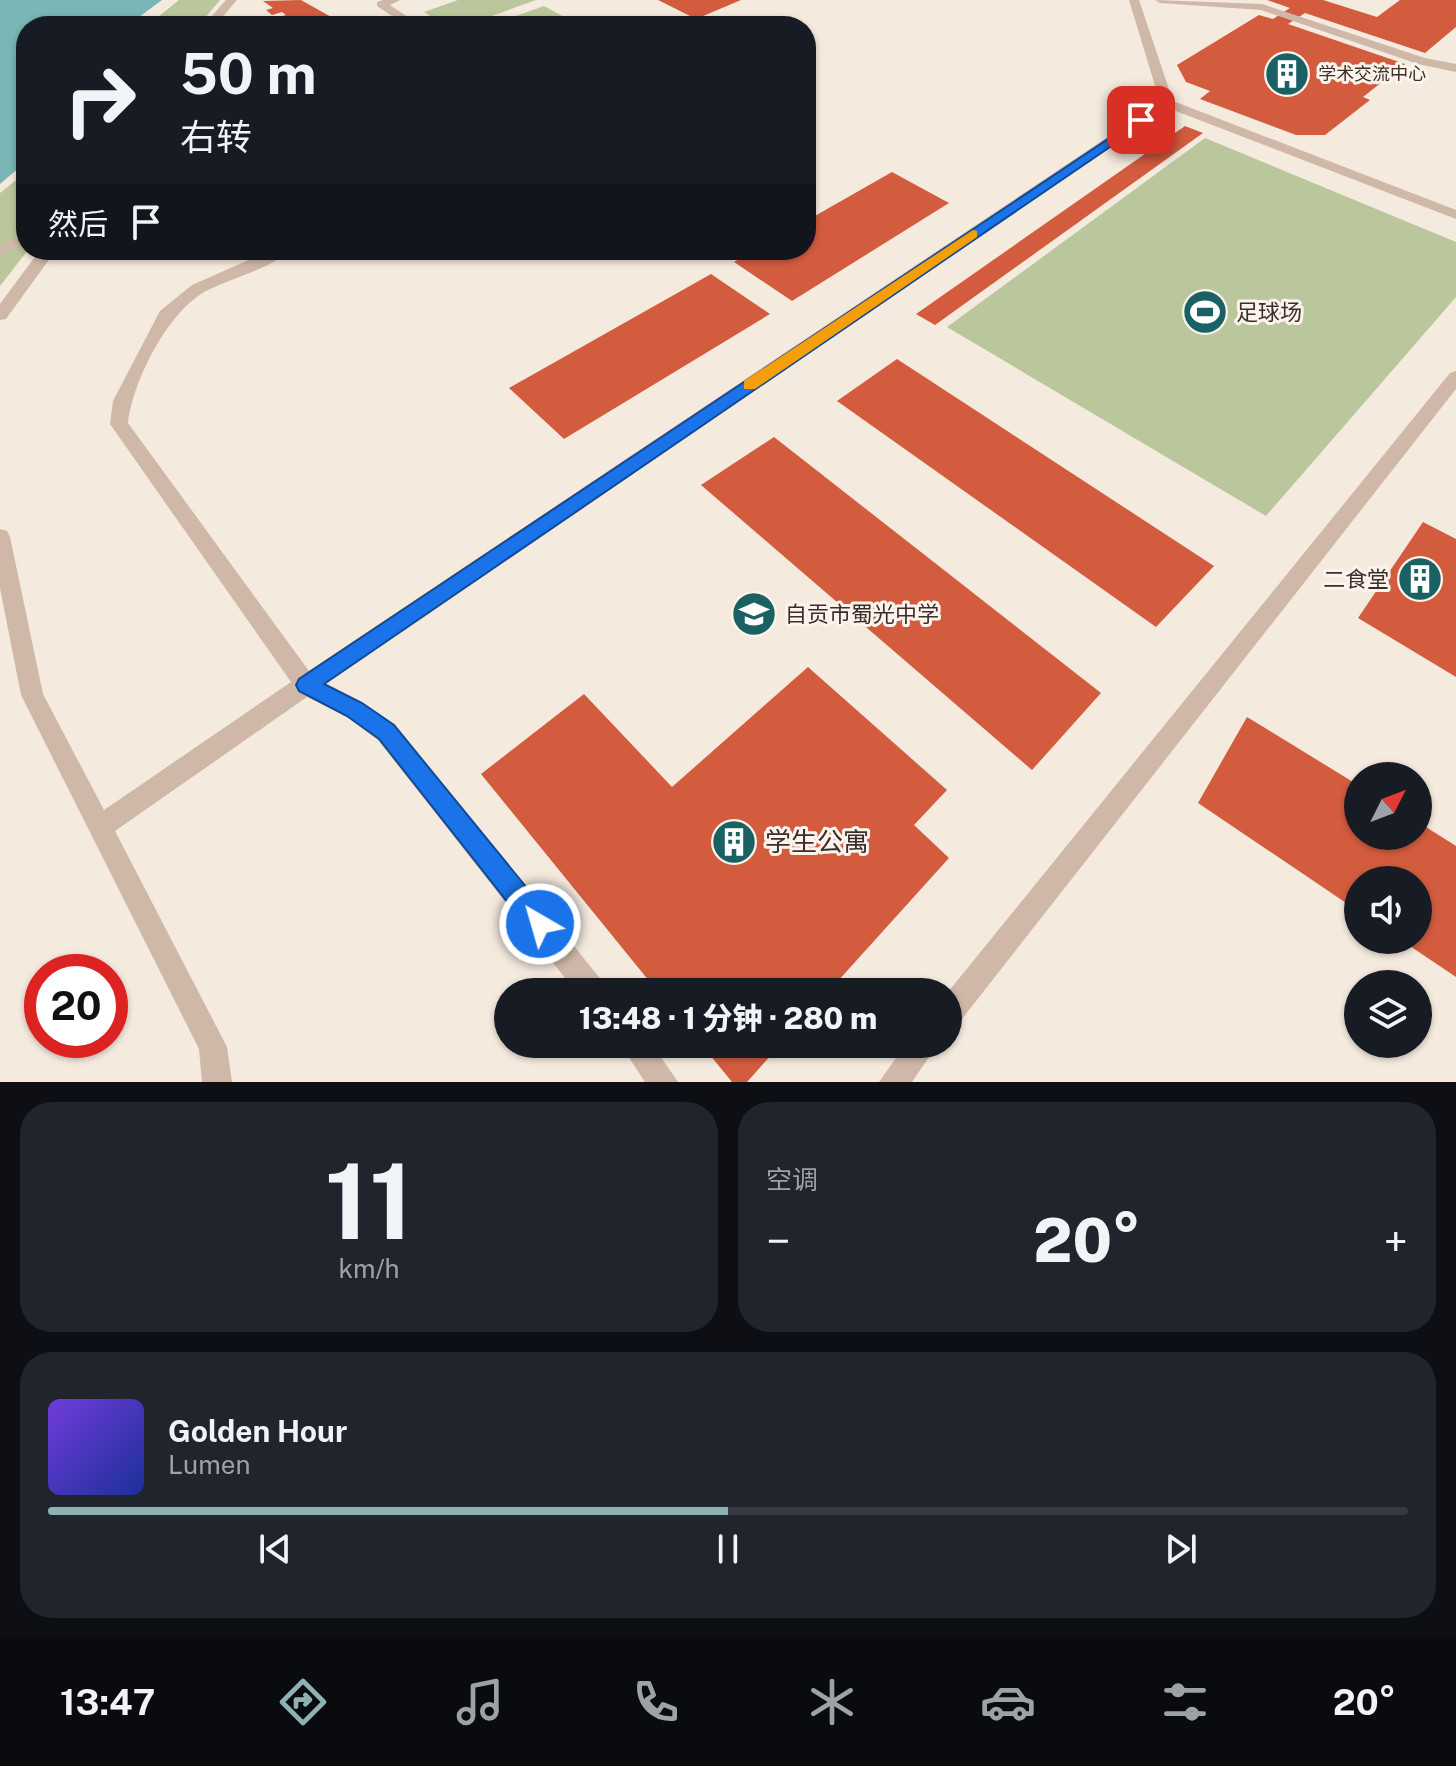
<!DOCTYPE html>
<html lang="zh">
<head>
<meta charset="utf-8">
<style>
	body { margin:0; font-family:"Public Sans","Noto Sans SC",sans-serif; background:#20242c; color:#f1f3f6; height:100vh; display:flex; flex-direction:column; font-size:30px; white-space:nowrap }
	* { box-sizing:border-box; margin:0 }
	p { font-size:26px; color:#9ea1a6 }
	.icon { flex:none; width:44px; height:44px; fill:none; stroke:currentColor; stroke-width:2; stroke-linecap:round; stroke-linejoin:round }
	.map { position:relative; height:1082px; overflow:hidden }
	.panel { display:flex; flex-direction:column; gap:20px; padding:20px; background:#0d0f14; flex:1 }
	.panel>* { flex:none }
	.hud { position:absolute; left:16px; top:16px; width:800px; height:244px; border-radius:32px; box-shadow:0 2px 6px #0004; background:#171b24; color:#f1f3f6; overflow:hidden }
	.needle { width:52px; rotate:48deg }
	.controls { position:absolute; left:1344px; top:762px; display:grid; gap:16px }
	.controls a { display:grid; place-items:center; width:88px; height:88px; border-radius:50%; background:#171b24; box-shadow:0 2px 6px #0004; font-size:40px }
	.speed { position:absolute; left:24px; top:954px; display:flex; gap:16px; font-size:40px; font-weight:700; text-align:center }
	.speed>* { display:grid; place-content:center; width:104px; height:104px; border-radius:50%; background:#171b24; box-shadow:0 2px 6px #0004; line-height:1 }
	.speed .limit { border:12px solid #d22; background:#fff; color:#111 }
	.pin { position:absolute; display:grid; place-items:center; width:68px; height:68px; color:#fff; margin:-34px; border-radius:16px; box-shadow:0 4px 12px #0006 }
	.me { position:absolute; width:88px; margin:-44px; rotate:322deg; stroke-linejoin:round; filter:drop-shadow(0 0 6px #0008) }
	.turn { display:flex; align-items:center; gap:28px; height:168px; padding:0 32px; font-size:36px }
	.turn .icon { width:104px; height:104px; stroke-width:2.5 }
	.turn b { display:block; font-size:56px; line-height:68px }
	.then { display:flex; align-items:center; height:76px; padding:0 32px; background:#0003; gap:16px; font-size:30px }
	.big { font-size:60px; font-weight:800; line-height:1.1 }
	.panel .tile { flex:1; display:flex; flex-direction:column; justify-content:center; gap:12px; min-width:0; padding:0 28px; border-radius:32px; background:#20242c }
	.panel .dial { align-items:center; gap:0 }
	.dial b { font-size:104px; line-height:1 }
	.song { display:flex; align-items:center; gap:24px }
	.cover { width:96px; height:96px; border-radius:12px; background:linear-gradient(135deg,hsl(260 70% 55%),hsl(230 70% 35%)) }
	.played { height:8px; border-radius:4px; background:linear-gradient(90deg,#90b1b4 50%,#363941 50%) }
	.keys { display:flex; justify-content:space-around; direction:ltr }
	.heat { display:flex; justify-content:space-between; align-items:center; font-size:44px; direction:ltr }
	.panel .tiles { flex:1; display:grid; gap:20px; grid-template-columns:1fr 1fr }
	.tile:last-child { grid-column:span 2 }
	.trip { position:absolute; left:494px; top:978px; width:468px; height:80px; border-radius:40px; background:#171b24; box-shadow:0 2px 6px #0004; font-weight:800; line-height:80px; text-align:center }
	.dock { display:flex; height:128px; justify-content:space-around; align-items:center; background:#090b0e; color:#9ea1a6 }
	.dock .icon { width:56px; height:56px }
	.dock .selected { color:#90b1b4 }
	.dock b { font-size:36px; color:#f1f3f6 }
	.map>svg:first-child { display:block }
</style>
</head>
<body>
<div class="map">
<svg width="1456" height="1082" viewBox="0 0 1456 1082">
	<rect width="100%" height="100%" fill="#f5eade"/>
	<g fill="#bac79c">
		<path d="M179,0H220L198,26H147Z"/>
		<path d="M458,0H536L464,26H446L424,12Z"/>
		<path d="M544,6L575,23L568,26H487Z"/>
		<path d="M1205,138L1456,242V297L1266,516L947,327Z"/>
		<path d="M26,172L28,250L0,286V193Z"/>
	</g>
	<path fill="#7ab6b6" d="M0,0H162L127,26H26V162L0,184Z"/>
	<g fill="#d35c3f">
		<path d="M301,0L333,18L308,26H295L289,22L282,24L275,18L286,15L282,12L272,15L266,10L273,8L263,1Z"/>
		<path d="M658,0H741L696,19Z"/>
		<path d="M1267,0H1323L1377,17L1400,0H1456V27L1425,53L1305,13L1288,24L1405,64L1363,97L1370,100L1325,135H1296L1200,99L1210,91L1186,82L1177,65L1259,15L1273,19L1290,8Z"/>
		<path d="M1185,126L1203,133L935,325L916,314Z"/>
		<path d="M892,172L949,203L792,301L734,262L755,250H806V221Z"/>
		<path d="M711,274L770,314L564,439L509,388Z"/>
		<path d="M897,359L1214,566L1156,627L837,401Z"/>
		<path d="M774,437L1101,693L1032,770L701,485Z"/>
		<path d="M1423,522L1456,539V677L1358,618Z"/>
		<path d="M808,667L947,790L914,825L949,858L828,992H658L481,774L584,694L672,787Z"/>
		<path d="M1247,717L1358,785V836H1418V822L1456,846V977L1401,940H1418V880H1358V911L1198,803Z"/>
		<path d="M701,1044H781L747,1082H732Z"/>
	</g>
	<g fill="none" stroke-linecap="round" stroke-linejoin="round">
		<g fill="#d0b8a8" fill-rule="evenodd">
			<path d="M383,0H400L390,5L421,26H407L377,6V2Z"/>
			<path d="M1129,0H1139L1173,101L1456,210V219L1168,108L326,684L362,702L394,724L603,982L607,992H576L378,740L346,716L307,697L115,831L227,1047L232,1082H202L199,1049L21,695L0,588V529L7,531L10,537L43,694L104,810L291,682L110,424L113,401L160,311L192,285L271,250H291C273,267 231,279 208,290C168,310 133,381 128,423L309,671L1160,102Z"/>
			<path d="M1155,0L1262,4L1425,58L1456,64V72L1418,64L1261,10L1160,3Z"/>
			<path d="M26,231V241L0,256V245Z"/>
			<path d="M1456,371V389L958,1024L948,1028V992L1450,373Z"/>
			<path d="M620,1044H652L678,1082H645Z"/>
			<path d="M906,1044H938L912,1082H879Z"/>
		</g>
		<g fill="#d0b8a8" fill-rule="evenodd">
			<path d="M226,0H237L215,26H203Z"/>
			<path d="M40,250H56L6,319L0,320V304Z"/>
		</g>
	</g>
	<path fill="#1a73e8" stroke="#114b97" stroke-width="2" d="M1141,117L1147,120L1145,123L324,684L362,703L394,725L549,915L552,924L549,932L540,936L531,932L379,739L347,716L299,691L296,685L299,679Z"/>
	<path fill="#f59e0b" d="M973,230L977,231V237L755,389H744V381Z"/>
	<defs>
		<g id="building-disc" transform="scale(2.3)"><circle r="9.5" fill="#196163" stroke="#fcf4ec"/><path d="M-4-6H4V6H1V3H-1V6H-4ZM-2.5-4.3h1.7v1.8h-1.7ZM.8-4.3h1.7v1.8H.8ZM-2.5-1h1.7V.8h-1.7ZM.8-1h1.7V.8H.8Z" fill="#fff"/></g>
		<g id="stadium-disc" transform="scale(2.3)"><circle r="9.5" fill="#196163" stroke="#fcf4ec"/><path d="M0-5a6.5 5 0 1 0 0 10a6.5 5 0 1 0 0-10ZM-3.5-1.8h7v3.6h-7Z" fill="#fff"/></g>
		<g id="school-disc" transform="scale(2.3)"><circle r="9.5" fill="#196163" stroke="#fcf4ec"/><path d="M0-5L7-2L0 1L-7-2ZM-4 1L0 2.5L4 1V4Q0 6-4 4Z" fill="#fff"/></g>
	</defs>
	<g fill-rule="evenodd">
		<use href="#building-disc" x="1287" y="74"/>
		<use href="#stadium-disc" x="1205" y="312"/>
		<use href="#building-disc" x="1420" y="579"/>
		<use href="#school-disc" x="754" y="614"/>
		<use href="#building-disc" x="734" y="842"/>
	</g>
	<g text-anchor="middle" stroke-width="6" stroke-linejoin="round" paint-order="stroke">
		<g font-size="18" fill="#3c2e29" stroke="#fcf4ec" text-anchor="start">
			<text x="1318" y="80">学术交流中心</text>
		</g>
		<g font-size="22" fill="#3c2e29" stroke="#fcf4ec" text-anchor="start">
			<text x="1236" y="320">足球场</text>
			<text x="1389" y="587" text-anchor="end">二食堂</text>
			<text x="785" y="622">自贡市蜀光中学</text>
		</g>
		<g font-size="26" fill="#3c2e29" stroke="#fcf4ec" text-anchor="start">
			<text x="765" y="851">学生公寓</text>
		</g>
	</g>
</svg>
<div class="controls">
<a><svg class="needle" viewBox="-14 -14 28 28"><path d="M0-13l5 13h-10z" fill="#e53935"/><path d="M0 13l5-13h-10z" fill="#9ea1a6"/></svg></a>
<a><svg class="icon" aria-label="sound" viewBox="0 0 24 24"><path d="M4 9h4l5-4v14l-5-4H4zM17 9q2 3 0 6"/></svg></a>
<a><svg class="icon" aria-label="layers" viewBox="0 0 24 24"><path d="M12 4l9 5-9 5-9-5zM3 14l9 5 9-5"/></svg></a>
</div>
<div class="speed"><div class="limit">20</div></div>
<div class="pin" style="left:1141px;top:120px;background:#d93025"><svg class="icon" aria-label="arrive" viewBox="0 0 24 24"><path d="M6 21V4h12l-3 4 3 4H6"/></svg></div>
<svg class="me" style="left:540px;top:924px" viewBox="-20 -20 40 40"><circle r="17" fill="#1a73e8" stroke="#fff" stroke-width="3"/><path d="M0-11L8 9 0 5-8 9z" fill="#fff"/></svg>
<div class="trip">13:48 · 1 分钟 · 280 m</div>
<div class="hud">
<div class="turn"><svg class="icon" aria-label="right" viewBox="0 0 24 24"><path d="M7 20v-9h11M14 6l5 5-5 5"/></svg><div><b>50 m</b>右转</div></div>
<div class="then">然后<svg class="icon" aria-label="arrive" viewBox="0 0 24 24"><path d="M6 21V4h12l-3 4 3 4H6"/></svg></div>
</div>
</div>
<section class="panel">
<div class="tiles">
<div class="tile dial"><b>11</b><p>km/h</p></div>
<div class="tile"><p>空调</p>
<div class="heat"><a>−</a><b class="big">20°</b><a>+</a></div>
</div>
<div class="tile">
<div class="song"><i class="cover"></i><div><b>Golden Hour</b><p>Lumen</p></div></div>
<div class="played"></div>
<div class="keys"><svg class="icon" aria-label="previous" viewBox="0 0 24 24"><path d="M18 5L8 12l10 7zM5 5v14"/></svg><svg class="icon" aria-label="pause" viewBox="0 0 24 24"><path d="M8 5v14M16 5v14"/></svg><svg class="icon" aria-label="next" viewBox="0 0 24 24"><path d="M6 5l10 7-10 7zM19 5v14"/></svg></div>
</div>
</div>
</section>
<nav class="dock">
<b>13:47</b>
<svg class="icon selected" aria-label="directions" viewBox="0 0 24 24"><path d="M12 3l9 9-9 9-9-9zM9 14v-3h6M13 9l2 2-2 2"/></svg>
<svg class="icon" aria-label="music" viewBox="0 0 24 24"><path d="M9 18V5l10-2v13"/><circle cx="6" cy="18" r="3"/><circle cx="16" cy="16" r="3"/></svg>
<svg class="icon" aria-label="phone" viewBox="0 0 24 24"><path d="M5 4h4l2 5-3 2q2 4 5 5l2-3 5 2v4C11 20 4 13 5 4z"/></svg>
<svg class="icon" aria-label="climate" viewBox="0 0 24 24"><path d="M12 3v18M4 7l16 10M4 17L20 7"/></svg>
<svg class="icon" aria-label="car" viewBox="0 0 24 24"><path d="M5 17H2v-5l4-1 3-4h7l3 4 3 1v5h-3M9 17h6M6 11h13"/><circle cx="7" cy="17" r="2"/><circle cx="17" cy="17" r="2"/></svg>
<svg class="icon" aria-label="filters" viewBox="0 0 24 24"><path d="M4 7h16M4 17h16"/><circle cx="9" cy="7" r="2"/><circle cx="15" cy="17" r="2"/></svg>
<b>20°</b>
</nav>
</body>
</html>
